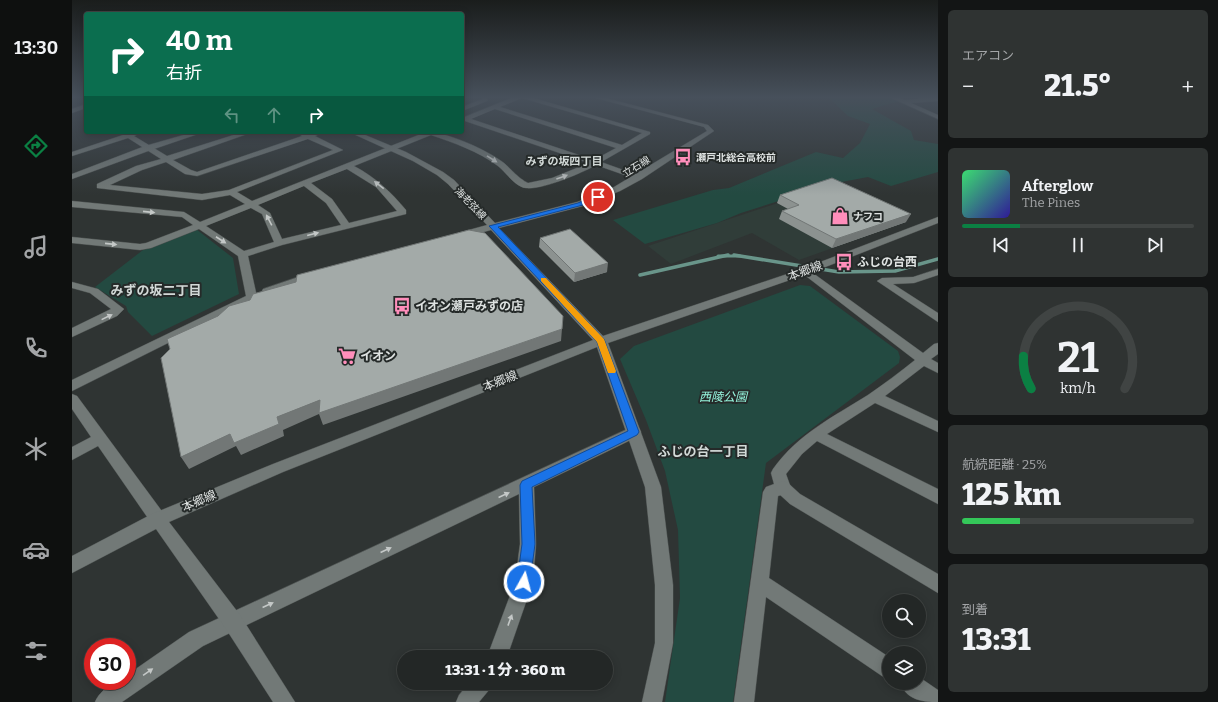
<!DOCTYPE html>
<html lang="ja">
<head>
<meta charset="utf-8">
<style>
	body { margin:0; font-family:Bitter,"Noto Sans JP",serif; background:#2f3332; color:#f1f3f6; height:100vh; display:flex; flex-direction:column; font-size:15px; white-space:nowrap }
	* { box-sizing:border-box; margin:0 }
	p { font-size:13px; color:#a3a5a7 }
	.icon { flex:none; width:22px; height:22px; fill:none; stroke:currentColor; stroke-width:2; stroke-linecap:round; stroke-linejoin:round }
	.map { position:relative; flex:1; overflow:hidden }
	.details { display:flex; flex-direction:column; gap:10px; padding:10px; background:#131515; width:280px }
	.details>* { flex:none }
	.hud { position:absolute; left:12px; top:12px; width:380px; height:122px; border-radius:4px; box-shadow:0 2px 10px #0003,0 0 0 1px #404443; background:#0b6e4f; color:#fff; overflow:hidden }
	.buttons { position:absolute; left:810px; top:594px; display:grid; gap:8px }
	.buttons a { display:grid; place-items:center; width:44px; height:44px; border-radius:50%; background:#232726; box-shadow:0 2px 10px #0003,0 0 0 1px #404443; font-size:20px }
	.speed { position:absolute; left:12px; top:638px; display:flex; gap:8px; font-size:20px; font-weight:700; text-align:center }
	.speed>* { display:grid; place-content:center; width:52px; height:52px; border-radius:50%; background:#232726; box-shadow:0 2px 10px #0003,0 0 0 1px #404443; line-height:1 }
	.speed .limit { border:6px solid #d22; background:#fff; color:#111 }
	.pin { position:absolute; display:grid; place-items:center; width:34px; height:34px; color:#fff; margin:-17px; border:2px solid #fff; border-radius:50%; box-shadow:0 1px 4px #0007 }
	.me { position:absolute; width:44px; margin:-22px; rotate:7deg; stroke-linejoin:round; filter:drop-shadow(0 0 3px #0008) }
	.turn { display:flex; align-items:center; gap:14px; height:84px; padding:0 16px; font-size:18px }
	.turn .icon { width:52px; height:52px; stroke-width:2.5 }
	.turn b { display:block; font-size:28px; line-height:34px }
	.lanes { display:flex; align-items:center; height:38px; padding:0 16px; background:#0003; justify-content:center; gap:20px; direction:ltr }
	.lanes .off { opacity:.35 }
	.big { font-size:30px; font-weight:800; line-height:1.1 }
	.details .tile { flex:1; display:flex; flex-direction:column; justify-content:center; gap:6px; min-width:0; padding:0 14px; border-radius:6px; background:#2f3332 }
	.details .dial { align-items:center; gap:0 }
	.dial svg { height:104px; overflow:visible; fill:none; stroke:#404443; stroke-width:7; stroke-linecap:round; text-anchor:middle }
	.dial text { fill:#f1f3f6; stroke:none }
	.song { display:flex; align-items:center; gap:12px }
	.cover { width:48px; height:48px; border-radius:6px; background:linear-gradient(135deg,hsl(140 70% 55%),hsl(250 70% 35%)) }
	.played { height:4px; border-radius:2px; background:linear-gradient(90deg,#0b8043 25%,#404443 25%) }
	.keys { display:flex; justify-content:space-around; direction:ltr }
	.heat { display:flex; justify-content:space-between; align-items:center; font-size:22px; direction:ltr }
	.charge { height:6px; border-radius:3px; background:linear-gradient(90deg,#34c759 25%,#404443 0) }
	.trip { position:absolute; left:325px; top:650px; width:216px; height:40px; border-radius:20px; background:#232726; box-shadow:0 2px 10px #0003,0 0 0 1px #404443; font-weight:800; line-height:40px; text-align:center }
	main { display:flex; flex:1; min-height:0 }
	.tabs { display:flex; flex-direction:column; width:72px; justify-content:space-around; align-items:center; background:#0e100f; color:#a3a5a7 }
	.tabs .icon { width:28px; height:28px }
	.tabs .selected { color:#0b8043 }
	.tabs b { font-size:18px; color:#f1f3f6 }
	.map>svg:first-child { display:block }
</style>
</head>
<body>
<main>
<nav class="tabs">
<b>13:30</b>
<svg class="icon selected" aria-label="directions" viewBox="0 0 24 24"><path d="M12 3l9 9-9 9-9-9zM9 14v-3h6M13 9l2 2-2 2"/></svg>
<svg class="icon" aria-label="music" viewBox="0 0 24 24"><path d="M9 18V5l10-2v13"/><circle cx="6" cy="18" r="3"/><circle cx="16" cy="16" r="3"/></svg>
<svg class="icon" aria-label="phone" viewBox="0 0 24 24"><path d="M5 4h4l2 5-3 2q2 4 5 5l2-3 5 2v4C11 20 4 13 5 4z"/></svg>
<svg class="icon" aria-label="climate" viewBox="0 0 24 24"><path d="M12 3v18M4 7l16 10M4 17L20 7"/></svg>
<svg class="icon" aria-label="car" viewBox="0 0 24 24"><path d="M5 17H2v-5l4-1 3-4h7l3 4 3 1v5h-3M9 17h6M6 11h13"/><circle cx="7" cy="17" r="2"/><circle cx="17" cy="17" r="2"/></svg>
<svg class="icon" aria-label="filters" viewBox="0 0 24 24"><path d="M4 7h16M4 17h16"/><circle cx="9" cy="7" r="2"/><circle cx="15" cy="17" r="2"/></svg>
</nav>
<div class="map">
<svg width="866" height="702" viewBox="0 0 866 702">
	<rect width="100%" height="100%" fill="#2f3433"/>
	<path fill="#303d39" d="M757,186L834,222L727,260L680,233L599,264L576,246Z"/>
	<g fill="#234a41">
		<path d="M756,97H820L827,101L800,109L839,131L842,140L866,144V172L819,186L796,177L764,183L669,213L645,223L573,244L541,220L641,190L657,188L744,152L771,158L788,143L798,124L776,116Z"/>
		<path d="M124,229L161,258L167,294L80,336L56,312L54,306L23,287L71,250Z"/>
		<path d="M728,285L738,286L826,351L828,357L827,363L694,463L661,702H593L608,598L606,530L593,471L574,420L548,359L562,346Z"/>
	</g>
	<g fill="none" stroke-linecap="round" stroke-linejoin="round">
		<path stroke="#69958a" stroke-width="3" d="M646,256H668"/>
		<g stroke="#69958a" stroke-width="3.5">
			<path d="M662,255L767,272L823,271L866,259"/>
			<path d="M568,275L656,255"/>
		</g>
		<g stroke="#4b504f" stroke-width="1">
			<g id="street">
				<path d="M442,97H458L578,132V134L529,162L571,177L564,179L524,165C510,173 470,190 454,188C443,187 434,172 426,166C406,151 382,143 359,135L282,166C303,177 319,192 334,210V214L210,245L176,256L185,297L184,299L0,391V380L174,296L166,256L127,229L79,248L68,250L0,243V237L68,244L74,243L121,225L110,217L0,207V201L112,212L128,222L173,204L158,195L130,200L25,188V184L64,166L89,159L56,138L0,156V152L51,135L47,132H71L62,136L95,156L171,132H181L101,160L119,170L125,172L230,136L224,132L237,134L252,132L243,136L271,150L165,192L180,201L354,132C376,132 415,150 432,163C440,170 446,178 456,183L480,178L517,163L393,121L390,122V118ZM450,98L570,133L550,145L428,107ZM423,109L544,148L522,160L399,119ZM236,139L261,150L157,190L130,194L38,185L70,170L94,162L113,174L125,176ZM275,169L304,187L325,211L277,223L260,199L239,183ZM232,186L254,203L269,225L210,239L198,213L186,205ZM179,208L190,214L202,242L172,251L134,226Z"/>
				<path d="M817,97H825L833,100L866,97V101L839,103L866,115V119Z"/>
				<path d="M413,98L416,100L415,101L390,111V107Z"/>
				<path d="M14,104V108L0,113V109Z"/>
				<path d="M319,132H335C332,135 322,135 319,132Z"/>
				<path d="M734,268L851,353L862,344L866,343V354L859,359L866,363V373L852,366L813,396L866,421V432L803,403L755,434L866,489V504L745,441L730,454L714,474L719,488L716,493L706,496L697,578L817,657V679L810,676L694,597L682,702H662L691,492L694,487L702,484L699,473L701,469C726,434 761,417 796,395C812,384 828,372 843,360L730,273L729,271L730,269Z"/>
				<path d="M866,269V275L842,283L821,284L866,313V322L805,281L810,278L841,277Z"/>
				<path d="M0,282L26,289L52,309L45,316L0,337V328L39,309L18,293L0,288Z"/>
				<path d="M0,394L5,396L92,514L94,519L92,524L86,526L80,524L26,446L0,460V447L19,437L0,409Z"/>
				<path d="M562,426L567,428L569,432L567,436L462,487L464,544L461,582L435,657H415L443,582L448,544L447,494L131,646L50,702H23C28,690 42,681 55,681V675L117,632Z"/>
				<path d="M847,677L866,690V702C850,702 835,700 828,683H847Z"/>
				<path d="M397,683H420L417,690L407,702H384L387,695Z"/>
			</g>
		</g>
		<g stroke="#4b504f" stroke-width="1">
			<g id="secondary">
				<path d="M520,97H530L636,125L642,131L570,179L548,191L511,206L427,228L531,336L730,269L866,217V223L738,273L536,343L589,487L601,585V643L590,702H570L583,643V585L573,487L525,347L211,472L97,522L168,615L223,702H201L154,629L84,529L0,573V556L80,514L201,464L521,340L419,230L389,238L386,237V233L415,225L376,184L365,175L341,161L277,132H286L334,152L371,172L382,180L423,223L505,202L542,187L635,131L632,127Z"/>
				<path d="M122,132H132L79,150L0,179V174L73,146Z"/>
				<path d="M238,273L243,276L242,278L195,294L190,291L191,289Z"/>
				<path d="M711,481L716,483L728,494L866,574V593L718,504L706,493L703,488L706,483Z"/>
			</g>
		</g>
		<use href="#street" fill="#727977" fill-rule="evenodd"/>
		<use href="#secondary" fill="#727977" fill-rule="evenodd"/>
	</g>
	<g fill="#8c9290">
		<path d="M708,195L834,222L760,248L707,219L710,211L716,209L705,203Z"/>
		<path d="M468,238L535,272L502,282L467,247Z"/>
	</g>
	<g fill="#727776">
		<path d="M839,214L834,222L760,248L764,239Z"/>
		<path d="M536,263L535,272L502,282L503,273Z"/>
		<path d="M491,316L489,341L251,425L247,414L211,430L212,436L169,455L164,446L117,469L109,457L158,434L205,417L248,400Z"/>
	</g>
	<g fill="#a3aaa8" stroke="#727776">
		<path d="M760,178L839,214L764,239L710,211L727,205L708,195Z"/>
		<path d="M498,229L536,263L503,273L468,238Z"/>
		<path d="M397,230L413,233L491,316L490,329L247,413L248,400L205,417L207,424L162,443L158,434L109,457L89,358L98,349L95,339L146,316L157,306L178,300L181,294L224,282L225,275Z"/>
	</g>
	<defs><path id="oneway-solid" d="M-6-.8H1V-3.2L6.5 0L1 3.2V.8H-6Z"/></defs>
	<g fill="#c4c8c7">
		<use href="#oneway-solid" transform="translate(420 159) rotate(32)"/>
		<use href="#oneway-solid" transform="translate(490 177) rotate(-20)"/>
		<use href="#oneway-solid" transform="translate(307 185) rotate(-142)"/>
		<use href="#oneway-solid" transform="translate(77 212) rotate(6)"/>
		<use href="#oneway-solid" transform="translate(197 220) rotate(-118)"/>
		<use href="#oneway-solid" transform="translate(241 234) rotate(-14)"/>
		<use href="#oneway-solid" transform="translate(149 240) rotate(33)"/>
		<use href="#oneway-solid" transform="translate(39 244) rotate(6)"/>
		<use href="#oneway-solid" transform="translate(35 317) rotate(-26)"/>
		<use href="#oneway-solid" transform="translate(432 495) rotate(-25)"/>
		<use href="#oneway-solid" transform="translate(314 550) rotate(-25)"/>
		<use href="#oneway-solid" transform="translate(196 605) rotate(-25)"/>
		<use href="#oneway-solid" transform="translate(438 620) rotate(-70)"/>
		<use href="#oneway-solid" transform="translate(76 672) rotate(-35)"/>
	</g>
	<linearGradient id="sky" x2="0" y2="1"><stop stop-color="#1a1d1c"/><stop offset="0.5" stop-color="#47505b"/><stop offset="1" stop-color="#47505b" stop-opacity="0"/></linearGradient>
	<rect width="866" height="195" fill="url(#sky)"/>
	<path fill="#1a73e8" stroke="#114b97" d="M523,195L529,197L511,205L426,227L532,339L567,432L565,435L460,487L463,544L458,582L456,587L452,588L447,587L445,582L450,544L448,485L450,481L556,431L525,342L417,226L506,203Z"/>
	<path fill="#f59e0b" d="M469,278H474L532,339L544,371L543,373H536L525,342L469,281Z"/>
	<defs>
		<g id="bus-bare" transform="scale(1.38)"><path d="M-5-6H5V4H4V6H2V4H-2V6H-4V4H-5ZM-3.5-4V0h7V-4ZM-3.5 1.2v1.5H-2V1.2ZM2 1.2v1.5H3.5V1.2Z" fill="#ff8ebb" stroke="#252a29" stroke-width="2.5" paint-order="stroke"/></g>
		<g id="shop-bare" transform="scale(1.38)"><path d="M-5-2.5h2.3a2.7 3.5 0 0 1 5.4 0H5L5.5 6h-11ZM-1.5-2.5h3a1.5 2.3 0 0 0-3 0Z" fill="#ff8ebb" stroke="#252a29" stroke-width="2.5" paint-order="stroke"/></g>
		<g id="supermarket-bare" transform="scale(1.38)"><path d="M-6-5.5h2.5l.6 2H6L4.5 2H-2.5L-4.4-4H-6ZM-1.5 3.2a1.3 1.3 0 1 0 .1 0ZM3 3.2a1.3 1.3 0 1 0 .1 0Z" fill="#ff8ebb" stroke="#252a29" stroke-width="2.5" paint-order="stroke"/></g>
	</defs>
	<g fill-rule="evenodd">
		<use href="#bus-bare" x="611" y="157"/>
		<use href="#shop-bare" x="768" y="216"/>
		<use href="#bus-bare" x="772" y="262"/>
		<use href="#bus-bare" x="330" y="306"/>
		<use href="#supermarket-bare" x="275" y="356"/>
	</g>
	<g text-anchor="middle" stroke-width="4" stroke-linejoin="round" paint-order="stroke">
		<g font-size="10" font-weight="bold" fill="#dfe3e2" stroke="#252a29" text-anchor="start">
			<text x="624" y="161">瀬戸北総合高校前</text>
			<text x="781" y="220">ナフコ</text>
		</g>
		<g font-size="10" fill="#dfe3e2" stroke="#252a29">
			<text transform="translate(564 166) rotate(-31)" y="4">立石線</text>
			<text transform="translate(399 203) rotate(46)" y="4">海老弦線</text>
		</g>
		<g font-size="11" font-weight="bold" fill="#d2d9d7" stroke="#252a29">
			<text x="492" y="165">みずの坂四丁目</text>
		</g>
		<g font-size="12" font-weight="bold" fill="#dfe3e2" stroke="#252a29" text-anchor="start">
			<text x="785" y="266">ふじの台西</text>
			<text x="343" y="310">イオン瀬戸みずの店</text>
			<text x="288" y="360">イオン</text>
		</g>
		<g font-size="12" fill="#dfe3e2" stroke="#252a29">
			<text transform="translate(733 271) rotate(-20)" y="4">本郷線</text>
			<text transform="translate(428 381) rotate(-21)" y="4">本郷線</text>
			<text transform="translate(127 501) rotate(-23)" y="4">本郷線</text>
		</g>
		<g font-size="12" font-style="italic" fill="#95f4dc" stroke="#252a29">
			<text x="651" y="401">西陵公園</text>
		</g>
		<g font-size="13" font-weight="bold" fill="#d2d9d7" stroke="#252a29">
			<text x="84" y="295">みずの坂二丁目</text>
			<text x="631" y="456">ふじの台一丁目</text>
		</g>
	</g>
</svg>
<div class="buttons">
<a><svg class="icon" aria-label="search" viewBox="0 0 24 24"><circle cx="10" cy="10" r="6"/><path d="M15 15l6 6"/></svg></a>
<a><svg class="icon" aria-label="layers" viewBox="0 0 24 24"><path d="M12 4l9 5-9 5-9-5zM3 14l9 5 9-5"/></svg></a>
</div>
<div class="speed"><div class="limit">30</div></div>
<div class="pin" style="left:526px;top:197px;background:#d93025"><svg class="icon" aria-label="arrive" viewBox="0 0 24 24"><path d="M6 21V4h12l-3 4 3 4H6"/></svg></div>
<svg class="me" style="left:452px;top:582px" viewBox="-20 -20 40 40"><circle r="17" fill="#1a73e8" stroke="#fff" stroke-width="3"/><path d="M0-11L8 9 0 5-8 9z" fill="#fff"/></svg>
<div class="trip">13:31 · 1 分 · 360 m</div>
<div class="hud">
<div class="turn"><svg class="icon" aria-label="right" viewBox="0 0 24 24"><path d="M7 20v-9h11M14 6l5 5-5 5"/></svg><div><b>40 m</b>右折</div></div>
<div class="lanes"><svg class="icon off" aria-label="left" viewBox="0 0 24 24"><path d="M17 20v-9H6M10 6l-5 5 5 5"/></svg><svg class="icon off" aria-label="ahead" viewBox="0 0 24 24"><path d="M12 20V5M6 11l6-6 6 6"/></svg><svg class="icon" aria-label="right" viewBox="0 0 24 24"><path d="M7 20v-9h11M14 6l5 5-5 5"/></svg></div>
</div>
</div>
<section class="details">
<div class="tile"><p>エアコン</p>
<div class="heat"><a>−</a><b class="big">21.5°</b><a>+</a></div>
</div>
<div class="tile">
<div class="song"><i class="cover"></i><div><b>Afterglow</b><p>The Pines</p></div></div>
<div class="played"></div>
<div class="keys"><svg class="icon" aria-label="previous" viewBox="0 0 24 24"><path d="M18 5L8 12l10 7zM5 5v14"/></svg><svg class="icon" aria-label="pause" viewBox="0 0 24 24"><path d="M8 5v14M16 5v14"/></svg><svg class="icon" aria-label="next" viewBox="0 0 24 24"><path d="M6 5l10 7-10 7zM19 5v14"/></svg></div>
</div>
<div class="tile dial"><svg viewBox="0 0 100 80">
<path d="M14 69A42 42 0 1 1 86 69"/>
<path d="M14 69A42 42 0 0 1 8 44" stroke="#0b8043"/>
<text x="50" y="56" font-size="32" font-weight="700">21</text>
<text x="50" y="72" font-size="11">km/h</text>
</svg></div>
<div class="tile"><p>航続距離 · 25%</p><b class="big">125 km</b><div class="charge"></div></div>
<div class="tile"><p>到着</p><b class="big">13:31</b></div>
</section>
</main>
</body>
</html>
